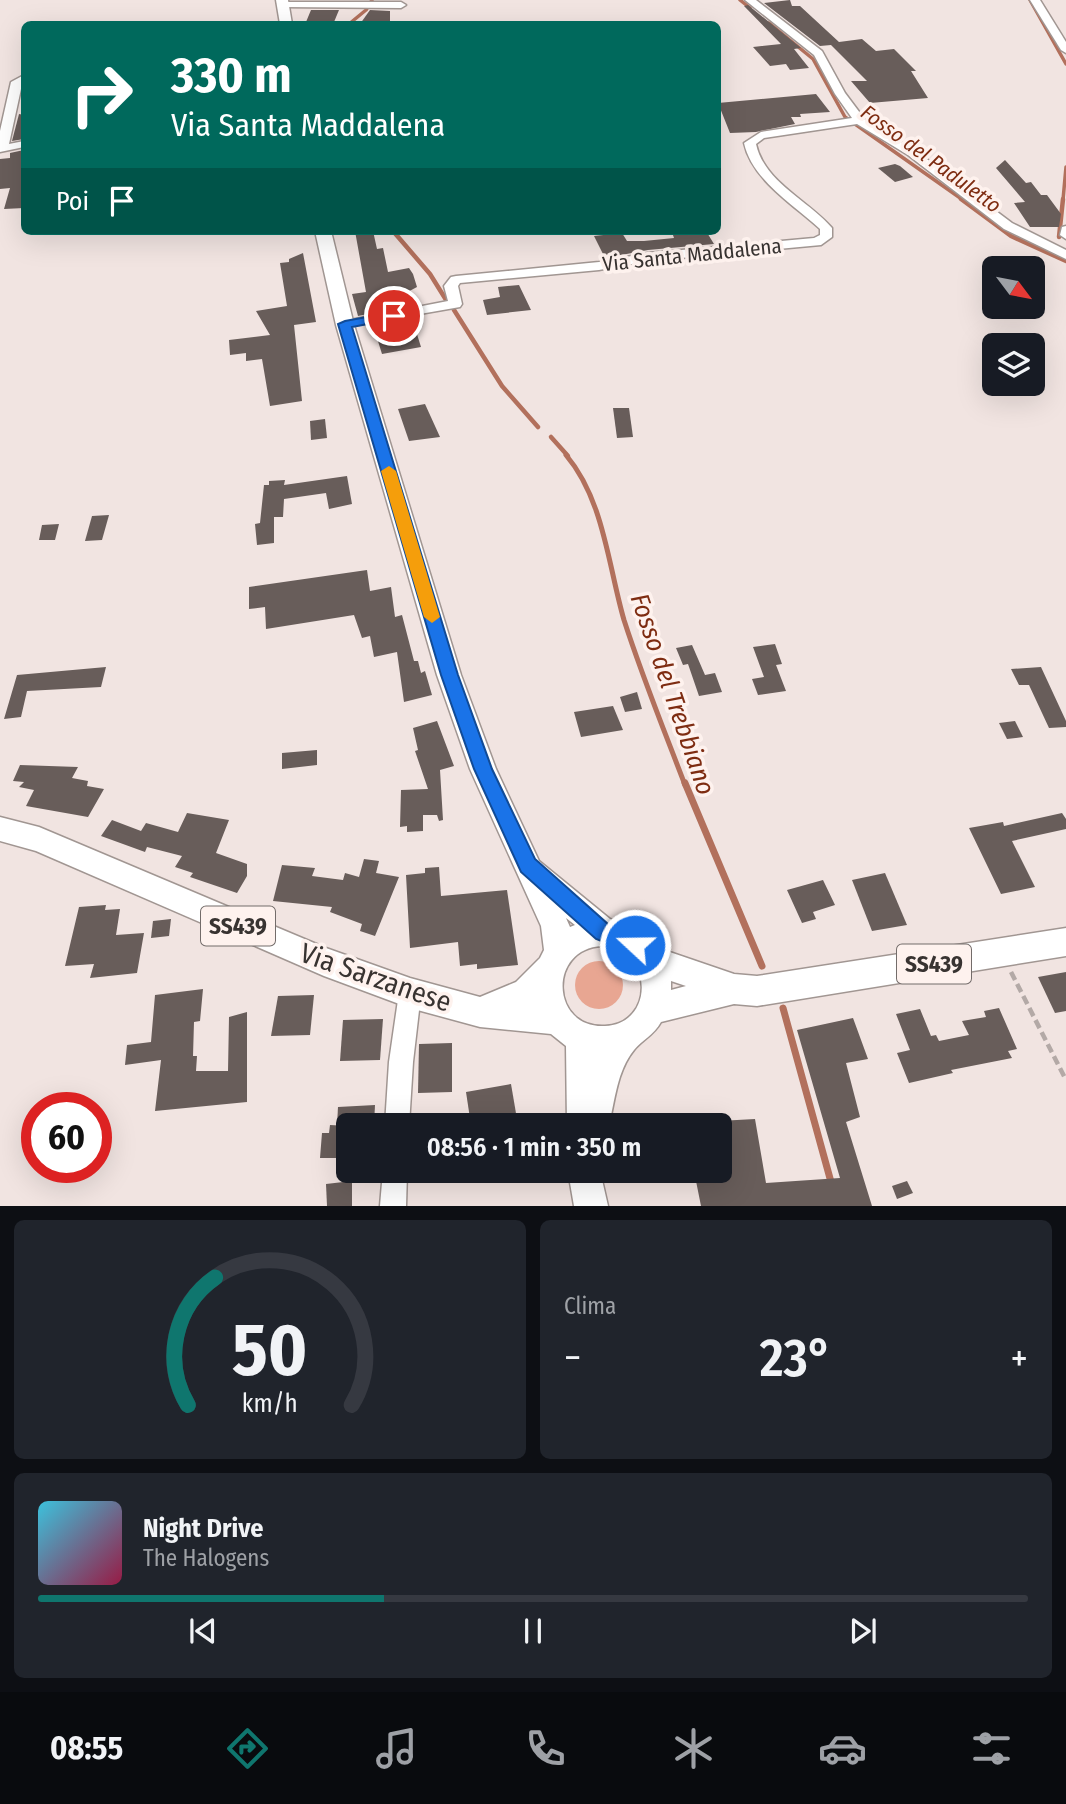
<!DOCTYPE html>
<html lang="it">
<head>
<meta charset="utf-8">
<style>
	body { margin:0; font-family:"Fira Sans Condensed",sans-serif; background:#20242c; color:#f1f3f6; height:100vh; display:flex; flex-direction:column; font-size:26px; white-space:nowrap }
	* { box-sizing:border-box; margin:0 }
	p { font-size:23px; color:#9ea1a6 }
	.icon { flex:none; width:38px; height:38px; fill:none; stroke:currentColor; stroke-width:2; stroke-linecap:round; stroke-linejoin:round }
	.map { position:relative; height:1206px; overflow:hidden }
	.details { display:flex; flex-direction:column; gap:14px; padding:14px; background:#0d0f14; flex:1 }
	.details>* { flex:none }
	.banner { position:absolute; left:21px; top:21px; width:700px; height:214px; border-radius:10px; box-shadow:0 7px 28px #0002; background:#00695c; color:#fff; overflow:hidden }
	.needle { width:46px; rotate:122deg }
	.fabs { position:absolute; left:982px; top:256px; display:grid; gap:14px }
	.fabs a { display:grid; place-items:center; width:63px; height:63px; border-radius:10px; background:#171b24; box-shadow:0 7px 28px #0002; font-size:35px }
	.speed { position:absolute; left:21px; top:1092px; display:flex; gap:14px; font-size:35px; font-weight:700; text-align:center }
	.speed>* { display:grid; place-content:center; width:91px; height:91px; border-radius:50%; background:#171b24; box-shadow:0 7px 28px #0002; line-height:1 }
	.speed .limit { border:10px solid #d22; background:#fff; color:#111 }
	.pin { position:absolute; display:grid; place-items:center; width:60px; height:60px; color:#fff; margin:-30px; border:4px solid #fff; border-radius:50%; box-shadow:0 2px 7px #0007 }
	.me { position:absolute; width:77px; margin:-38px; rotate:291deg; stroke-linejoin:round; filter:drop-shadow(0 0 5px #0008) }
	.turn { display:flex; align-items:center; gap:24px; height:147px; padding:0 35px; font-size:32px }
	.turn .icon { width:91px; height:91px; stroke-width:2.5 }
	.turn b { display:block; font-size:49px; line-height:60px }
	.then { display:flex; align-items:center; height:66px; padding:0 35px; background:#0003; gap:14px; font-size:26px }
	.big { font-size:52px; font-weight:600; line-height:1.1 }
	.details .widget { flex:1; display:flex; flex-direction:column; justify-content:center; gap:10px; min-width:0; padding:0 24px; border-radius:10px; background:#20242c }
	.details .dial { align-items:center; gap:0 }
	.dial svg { height:182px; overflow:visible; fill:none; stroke:#363941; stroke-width:7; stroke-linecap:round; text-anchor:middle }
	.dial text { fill:#f1f3f6; stroke:none }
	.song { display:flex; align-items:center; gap:21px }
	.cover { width:84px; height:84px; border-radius:10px; background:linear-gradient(135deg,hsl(190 70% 55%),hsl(340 70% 35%)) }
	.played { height:7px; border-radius:4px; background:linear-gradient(90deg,#0f766e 35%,#363941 35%) }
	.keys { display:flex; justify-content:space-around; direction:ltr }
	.heat { display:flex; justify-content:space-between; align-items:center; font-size:38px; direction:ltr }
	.details .tiles { flex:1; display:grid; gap:14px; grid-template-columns:1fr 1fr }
	.widget:last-child { grid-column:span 2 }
	.trip { position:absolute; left:336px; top:1113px; width:396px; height:70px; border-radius:10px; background:#171b24; box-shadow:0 7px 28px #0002; font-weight:600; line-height:70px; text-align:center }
	.tab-bar { display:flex; height:112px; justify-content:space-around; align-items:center; background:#090b0e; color:#9ea1a6 }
	.tab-bar .icon { width:49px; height:49px }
	.tab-bar .on { color:#0f766e }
	.tab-bar b { font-size:32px; color:#f1f3f6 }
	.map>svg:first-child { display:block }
</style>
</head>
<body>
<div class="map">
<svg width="1066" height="1206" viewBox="0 0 1066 1206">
	<rect width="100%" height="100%" fill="#f1e4e1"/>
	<circle fill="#e8a692" cx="599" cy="985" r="24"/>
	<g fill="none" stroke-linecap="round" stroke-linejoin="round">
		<g stroke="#b2705c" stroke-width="3.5">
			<path d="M740,0L750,8"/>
			<path d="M1030,0L1066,64"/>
			<path d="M769,23L813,59L845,117L963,200"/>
			<path d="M349,24L366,10L372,0"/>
			<path d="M1063,200L1066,167"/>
		</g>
		<g stroke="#b2705c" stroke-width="4.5">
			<path d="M961,199L1011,236L1066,261"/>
			<path d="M393,231L430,274L448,303"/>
			<path d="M1059,237L1063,199"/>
			<path d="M454,310L502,386L538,427"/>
			<path d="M551,437L568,456"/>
		</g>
		<path stroke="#b2705c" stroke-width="5" d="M566,455C604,500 608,565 624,620C642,676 664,730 685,785"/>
		<g stroke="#b2705c" stroke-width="7">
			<path d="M685,783L762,966"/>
			<path d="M783,1008L831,1182"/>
		</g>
	</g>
	<g fill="#685d5a">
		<path d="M790,0L792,6H800L839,42L862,39L876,51L894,49L916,71H911L928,98L870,103L851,81H867L831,45L820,46L764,3Z"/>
		<path d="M748,5L801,48L794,49L809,68L790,70L786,64L770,66L753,47L781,44L744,6Z"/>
		<path d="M311,10H339L334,22H306Z"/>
		<path d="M370,10L390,11V24H360Z"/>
		<path d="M816,94L830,112L800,114L801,117H791L795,124L756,132L730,133L718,103Z"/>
		<path d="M19,114L24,115V139L12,141Z"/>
		<path d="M24,150V208L4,209L10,188L0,189V159L10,158V153Z"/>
		<path d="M1005,160L1026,183L1031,182L1041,195H1047L1061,214L1059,227H1030L1014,203L1025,202L996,168Z"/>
		<path d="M895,164L900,166L913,177L895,182L878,168Z"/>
		<path d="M355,231H373L377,249L383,248L388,272L409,268L413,274L417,287L402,295L407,306L358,316L352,294L366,292Z"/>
		<path d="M706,231L714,244L648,250L605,258L594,236L622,233L627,241H644L674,238L672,232Z"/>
		<path d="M303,253L316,322L294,325L302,401L270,406L262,359L246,361V353L230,355L229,340L270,335L256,311L287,306L280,263L289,262V259Z"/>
		<path d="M519,285L531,310L487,315L483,300L500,297L498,287Z"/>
		<path d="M412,318L421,347L382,354L373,325Z"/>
		<path d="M425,404L440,437L409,441L398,409Z"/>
		<path d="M613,408H629L633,437L617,438Z"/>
		<path d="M325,419L327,438L311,440L310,421Z"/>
		<path d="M347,476L352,504L329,509L326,493L284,499L283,517H274V543L257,545L255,524L260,523L264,485H269V481L285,480L284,485Z"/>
		<path d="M109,515L102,540L85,541L92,516Z"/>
		<path d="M59,524L55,540H39L42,525Z"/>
		<path d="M367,570L370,591L391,587L395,617L402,615L414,661H418L421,673L425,671L432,695L404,702L397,652L374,657L370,636L362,638L354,615L266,629L265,607L249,609V587Z"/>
		<path d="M775,644L782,664L776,665L786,691L758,695L752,679L764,677L753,647Z"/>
		<path d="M692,645L705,675L715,673L722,692L699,696L688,664L683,665L676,648Z"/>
		<path d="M106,667L101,687L27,691L21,717L4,719L17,675Z"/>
		<path d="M1041,667L1066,721V727L1049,728L1029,685H1019L1011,669Z"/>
		<path d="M637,692L642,709L625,712L620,697Z"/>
		<path d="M613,706L623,730L581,737L574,712Z"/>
		<path d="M437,721L454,766L440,770L443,820L439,821L437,815H423V831L407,832V826L400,827L401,790L428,789L415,751L418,750L413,728Z"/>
		<path d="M1015,721L1023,737L1007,739L999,723Z"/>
		<path d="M317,750V765L282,769V753Z"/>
		<path d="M20,765L78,767L72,778L88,781L87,786L104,789L88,817L26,806L34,790L19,787L24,782L13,781Z"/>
		<path d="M187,813L229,820L216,853L247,864V876L237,893L190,877L193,873L175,867L182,856L147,847L145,852L101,836L112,820L141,831L146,823L178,832Z"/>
		<path d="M1062,813L1066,819V829L1012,841L1035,887L1001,894L969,828L1003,822L1004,826Z"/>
		<path d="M364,859L379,861L376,873L399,877L375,936L360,931L362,924L330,912L332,907L273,901L282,865L315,868L312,876L343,880L345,873L359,877Z"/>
		<path d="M439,867L441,896L507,890L518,965L477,969V964L460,966L458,942L410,948L406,875L425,873V868Z"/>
		<path d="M885,873L907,925L872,931L852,880Z"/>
		<path d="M823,880L835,905L813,912L816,919L802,923L787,890Z"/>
		<path d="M106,905L105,910L120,909L116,935L144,933L137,973L90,978L94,964L65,966L79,907Z"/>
		<path d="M171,919L169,936L151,938L153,921Z"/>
		<path d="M1066,972V1011L1055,1013L1038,977Z"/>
		<path d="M203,989L200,1021L194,1022L193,1056H197L196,1071H228L229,1017L247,1012V1102L155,1111L161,1060L125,1065L127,1045L151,1042L155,995Z"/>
		<path d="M314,995L310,1035L271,1036L278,996Z"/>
		<path d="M999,1008L1017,1049L1008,1051L1012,1058L951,1070L953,1073L909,1083L897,1053L910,1050L896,1014L920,1009L931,1036L936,1035L939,1041L969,1035L962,1021L986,1017L984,1011Z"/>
		<path d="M853,1018L868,1059L846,1063L860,1117L846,1122L872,1206H701L694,1171H719V1121L755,1119L766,1183L840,1178L797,1030Z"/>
		<path d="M383,1019L380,1060L340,1061L343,1020Z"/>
		<path d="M452,1043V1092L418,1093L419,1044Z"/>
		<path d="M511,1084L518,1125H471L466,1092Z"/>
		<path d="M375,1105L374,1125H337L338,1107Z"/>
		<path d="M330,1125L348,1126V1148L341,1149V1158H320L322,1133H329Z"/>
		<path d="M352,1181V1206H327L326,1184Z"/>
		<path d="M907,1181L913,1193L897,1199L892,1186Z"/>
	</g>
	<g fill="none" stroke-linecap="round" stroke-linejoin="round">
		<g stroke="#a19692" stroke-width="3">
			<g id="minor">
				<path d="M745,0H756L822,51L845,93L866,121L916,151L1012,223L1066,250V259L1004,229L908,155L857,124L764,138L756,144C764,182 809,201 832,228V237L821,245L648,261L599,270L460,283L458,286L462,304L460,307L340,328L338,325L345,321L448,301L444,286L451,277L456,276L599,262L648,253L814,238L820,235V229C794,205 752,180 744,143L761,132L852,118L835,94L814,55Z"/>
				<path d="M1030,0H1040L1066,42V53L1061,50Z"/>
				<path d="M279,2H401L406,5L401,8L282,7L279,6Z"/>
				<path d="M24,75L9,144L24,141V147L0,152V131L11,82Z"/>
				<path d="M1066,226V239L1060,235L1062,227Z"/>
				<path d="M410,982L418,985L421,993L413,1062L409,1125H385L389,1062L399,993L402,985Z"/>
				<path d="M383,1171H407L406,1206H380Z"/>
			</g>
		</g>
		<g stroke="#a19692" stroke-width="3">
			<g id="major">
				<path d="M276,0H288L292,24H280Z"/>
				<path d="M315,231H331L354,325L461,675L496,769L539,861L610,919L638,929L658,948L734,974L757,976L1066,928V956L757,1006L734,1004L661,1022C654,1035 642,1040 634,1050C617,1071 615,1100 609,1125H567L566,1046L551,1034L480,1027L410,1008L324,976L36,851L0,841V817L39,827L326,948L410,978L480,997L516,982L540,958L544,950L541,926L470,769L437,675L336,325ZM566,918L575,925L570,927ZM602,946C654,949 655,1024 605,1026C551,1029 547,949 602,946ZM671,981L686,986L671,990Z"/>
				<path d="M568,1171H600L608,1206H574Z"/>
			</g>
		</g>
		<path stroke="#b3a9a6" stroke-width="4.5" stroke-dasharray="9 4.5" stroke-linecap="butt" d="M1011,972L1066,1080"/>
		<use href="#minor" fill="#fff" fill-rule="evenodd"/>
		<use href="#major" fill="#fff" fill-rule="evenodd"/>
	</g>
	<path fill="#1a73e8" stroke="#114b97" stroke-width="2" d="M394,312L401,316L399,318L352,327L458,675L492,769L535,859L608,924L627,929L642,938L645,945L642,952L635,954L596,939L521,872L474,769L441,675L338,324L345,321Z"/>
	<path fill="#f59e0b" d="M389,466L396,471L440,617L432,623L424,617L381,471Z"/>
	<g text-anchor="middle" stroke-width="7" stroke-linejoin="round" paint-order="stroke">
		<g font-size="21" font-style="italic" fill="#7e2c11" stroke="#fef2ee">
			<text transform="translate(931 159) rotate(36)" y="7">Fosso del Paduletto</text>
		</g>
		<g font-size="21" fill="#383331" stroke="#fef2ee">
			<text transform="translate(692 255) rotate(-6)" y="7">Via Santa Maddalena</text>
		</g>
		<g fill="#fef2ee" stroke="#736c6a" stroke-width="2">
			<rect x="201" y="906.5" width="74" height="39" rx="5"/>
			<rect x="897" y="944.5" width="74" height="39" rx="5"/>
		</g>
		<g font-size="23" font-weight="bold" fill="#383331">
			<text x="238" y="934">SS439</text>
			<text x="934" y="972">SS439</text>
		</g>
		<g font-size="26" font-style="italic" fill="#7e2c11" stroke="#fef2ee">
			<text transform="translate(673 694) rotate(71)" y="9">Fosso del Trebbiano</text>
		</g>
		<g font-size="28" fill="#383331" stroke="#fef2ee">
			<text transform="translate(376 977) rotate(19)" y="10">Via Sarzanese</text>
		</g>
	</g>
</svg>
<div class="fabs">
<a><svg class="needle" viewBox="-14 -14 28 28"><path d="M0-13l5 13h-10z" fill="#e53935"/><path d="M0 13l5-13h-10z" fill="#9ea1a6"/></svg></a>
<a><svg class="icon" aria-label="layers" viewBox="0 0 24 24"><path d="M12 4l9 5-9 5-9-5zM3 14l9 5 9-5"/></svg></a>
</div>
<div class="speed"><div class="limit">60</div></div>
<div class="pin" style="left:394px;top:316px;background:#d93025"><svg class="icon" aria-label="arrive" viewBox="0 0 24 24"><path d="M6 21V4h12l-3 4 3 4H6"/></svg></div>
<svg class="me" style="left:635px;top:945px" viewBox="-20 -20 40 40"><circle r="17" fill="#1a73e8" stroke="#fff" stroke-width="3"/><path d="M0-11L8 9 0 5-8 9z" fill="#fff"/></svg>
<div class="trip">08:56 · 1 min · 350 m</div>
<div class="banner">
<div class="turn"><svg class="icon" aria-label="right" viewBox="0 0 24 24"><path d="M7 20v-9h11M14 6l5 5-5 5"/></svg><div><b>330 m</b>Via Santa Maddalena</div></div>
<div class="then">Poi<svg class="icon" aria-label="arrive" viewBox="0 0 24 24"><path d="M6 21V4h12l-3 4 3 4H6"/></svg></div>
</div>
</div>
<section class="details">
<div class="tiles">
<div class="widget dial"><svg viewBox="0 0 100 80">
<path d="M14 69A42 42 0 1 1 86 69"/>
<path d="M14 69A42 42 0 0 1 26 13" stroke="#0f766e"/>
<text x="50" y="56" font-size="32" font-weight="700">50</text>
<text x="50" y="72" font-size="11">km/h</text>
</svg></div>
<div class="widget"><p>Clima</p>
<div class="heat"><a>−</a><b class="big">23°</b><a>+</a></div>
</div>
<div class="widget">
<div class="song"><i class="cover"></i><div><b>Night Drive</b><p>The Halogens</p></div></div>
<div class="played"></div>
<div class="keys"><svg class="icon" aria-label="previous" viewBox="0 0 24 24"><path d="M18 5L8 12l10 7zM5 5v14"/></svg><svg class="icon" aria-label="pause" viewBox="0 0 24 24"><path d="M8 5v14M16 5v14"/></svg><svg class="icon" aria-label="next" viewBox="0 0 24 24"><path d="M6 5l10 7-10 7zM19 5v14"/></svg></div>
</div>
</div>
</section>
<nav class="tab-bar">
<b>08:55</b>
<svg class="icon on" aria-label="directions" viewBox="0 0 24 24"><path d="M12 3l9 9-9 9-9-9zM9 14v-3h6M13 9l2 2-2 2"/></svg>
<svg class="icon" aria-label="music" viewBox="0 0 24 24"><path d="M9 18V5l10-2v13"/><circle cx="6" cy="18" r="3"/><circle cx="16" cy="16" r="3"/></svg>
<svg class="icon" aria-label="phone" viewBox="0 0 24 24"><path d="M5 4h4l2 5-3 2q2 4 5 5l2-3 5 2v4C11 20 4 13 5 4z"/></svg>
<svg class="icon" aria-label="climate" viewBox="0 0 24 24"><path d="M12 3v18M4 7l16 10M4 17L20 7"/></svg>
<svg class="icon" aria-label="car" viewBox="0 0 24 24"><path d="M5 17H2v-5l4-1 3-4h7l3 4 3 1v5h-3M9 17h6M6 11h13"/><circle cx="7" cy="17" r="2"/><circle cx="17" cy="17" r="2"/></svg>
<svg class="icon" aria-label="filters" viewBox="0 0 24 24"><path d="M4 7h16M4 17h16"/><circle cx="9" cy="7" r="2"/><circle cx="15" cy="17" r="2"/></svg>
</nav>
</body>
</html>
